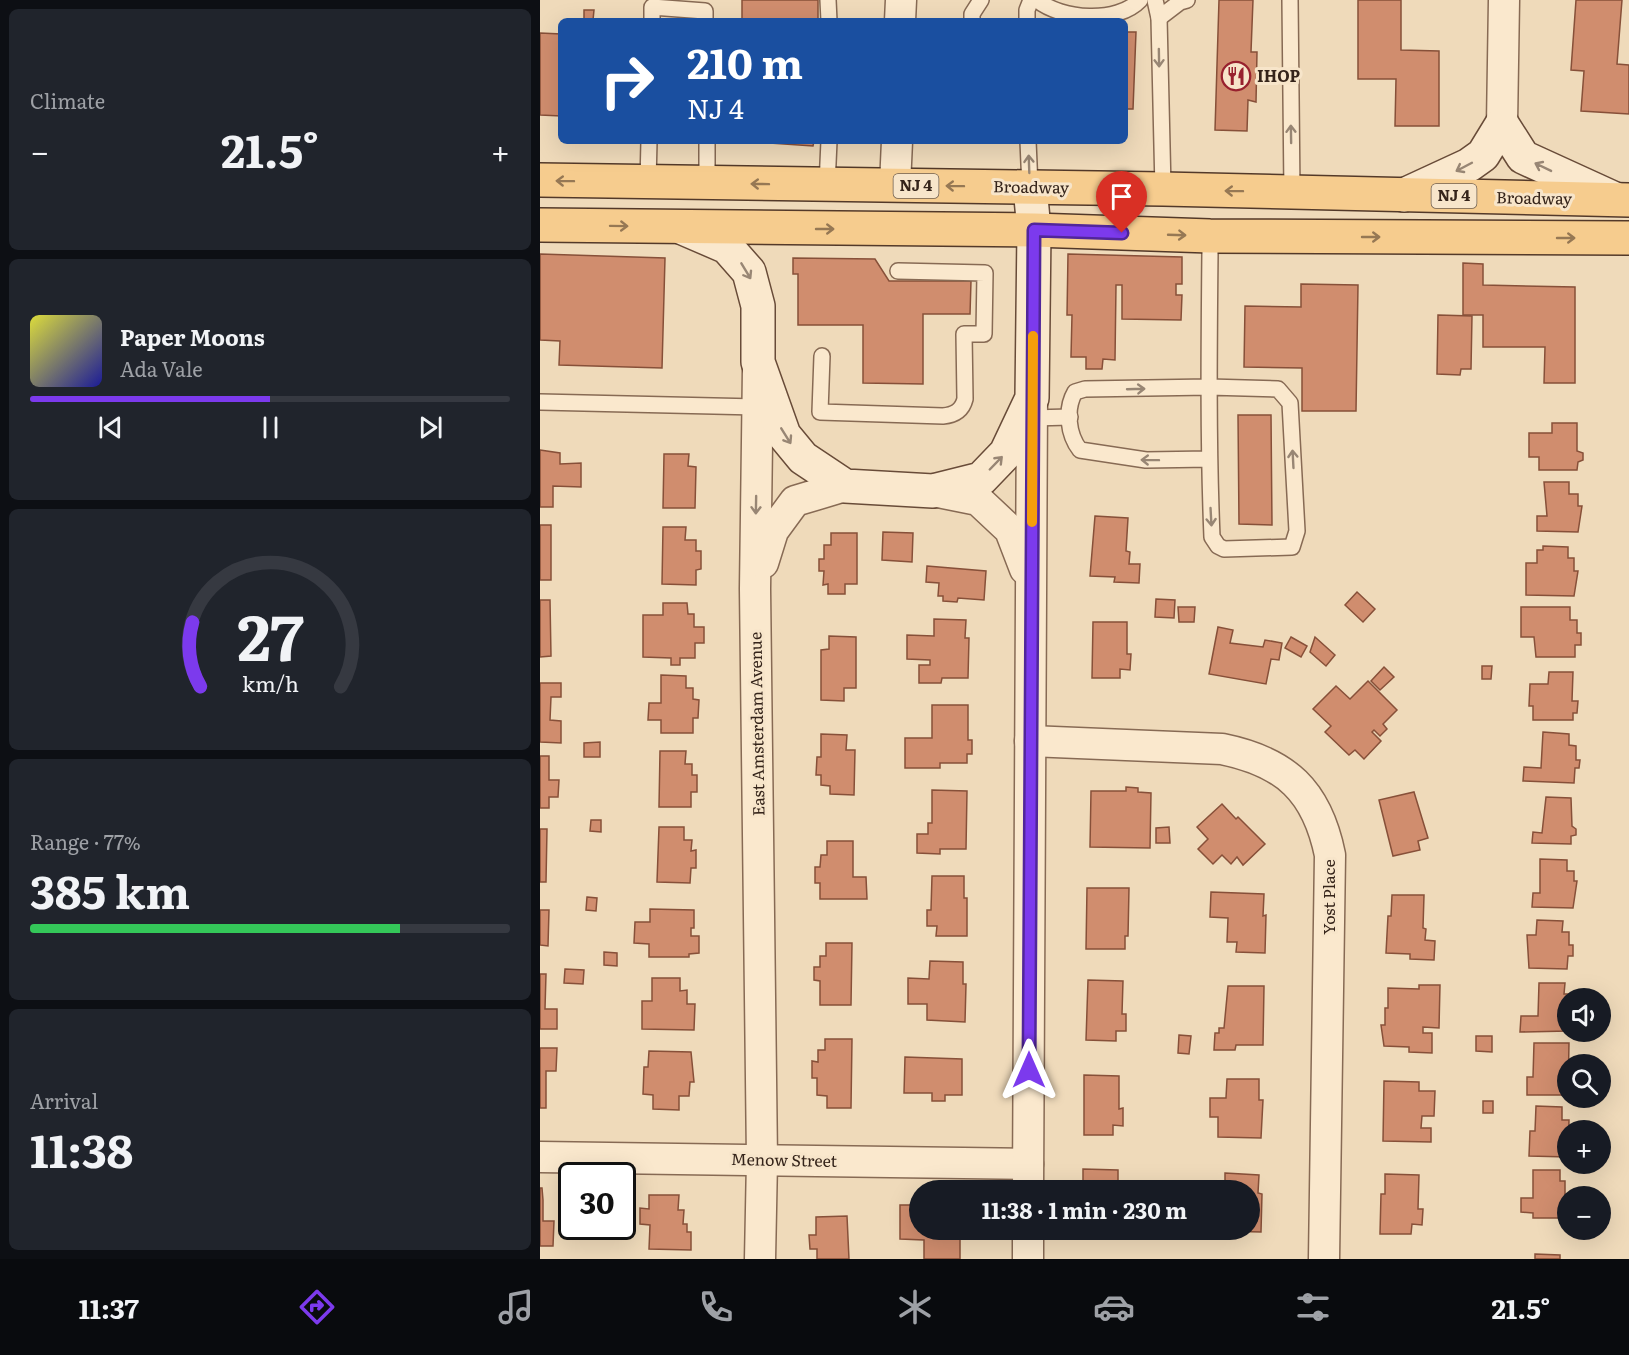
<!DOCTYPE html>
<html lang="en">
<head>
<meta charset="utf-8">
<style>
	body { margin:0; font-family:Literata,serif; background:#20242c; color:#f1f3f6; height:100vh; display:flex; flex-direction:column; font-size:22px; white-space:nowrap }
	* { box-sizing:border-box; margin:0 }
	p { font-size:20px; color:#9ea1a6 }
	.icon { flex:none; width:33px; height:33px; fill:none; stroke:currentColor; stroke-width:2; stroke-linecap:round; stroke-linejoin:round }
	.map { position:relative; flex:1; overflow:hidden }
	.sheet { display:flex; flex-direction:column; gap:9px; padding:9px; background:#0d0f14; width:540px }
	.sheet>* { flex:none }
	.banner { position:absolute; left:18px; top:18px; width:570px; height:126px; border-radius:9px; box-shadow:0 6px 24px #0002; background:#1a4fa0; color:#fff; overflow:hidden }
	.fabs { position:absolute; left:1017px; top:988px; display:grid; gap:12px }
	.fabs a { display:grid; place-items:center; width:54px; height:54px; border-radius:50%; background:#171b24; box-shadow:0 6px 24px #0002; font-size:30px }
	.speed { position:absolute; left:18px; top:1162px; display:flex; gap:12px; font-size:30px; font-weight:700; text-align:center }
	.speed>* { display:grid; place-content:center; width:78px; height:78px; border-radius:50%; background:#171b24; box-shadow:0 6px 24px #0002; line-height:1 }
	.speed .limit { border:3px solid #111; border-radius:9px; background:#fff; color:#111 }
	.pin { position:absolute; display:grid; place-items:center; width:51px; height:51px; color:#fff; margin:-62px -26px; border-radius:50% 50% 50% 0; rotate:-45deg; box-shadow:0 0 6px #0007 }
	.pin .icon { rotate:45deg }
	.me { position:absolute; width:66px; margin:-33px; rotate:0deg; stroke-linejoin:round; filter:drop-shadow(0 0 4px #0008) }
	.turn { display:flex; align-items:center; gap:21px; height:126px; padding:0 30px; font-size:27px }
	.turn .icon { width:78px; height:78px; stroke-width:2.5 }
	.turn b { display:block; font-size:42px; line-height:51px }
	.big { font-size:45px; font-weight:700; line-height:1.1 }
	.sheet .tile { flex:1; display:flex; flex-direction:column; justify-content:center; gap:9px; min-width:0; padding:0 21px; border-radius:9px; background:#20242c }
	.sheet .dial { align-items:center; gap:0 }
	.dial svg { height:156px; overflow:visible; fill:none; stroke:#363941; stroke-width:7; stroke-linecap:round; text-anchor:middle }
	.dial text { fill:#f1f3f6; stroke:none }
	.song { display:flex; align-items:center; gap:18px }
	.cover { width:72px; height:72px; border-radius:9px; background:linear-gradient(135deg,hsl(60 70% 55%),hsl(240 70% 35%)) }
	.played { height:6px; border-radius:3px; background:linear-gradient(90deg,#7c3aed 50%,#363941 50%) }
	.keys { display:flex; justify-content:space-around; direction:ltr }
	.heat { display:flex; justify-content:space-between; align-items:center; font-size:33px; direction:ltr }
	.charge { height:9px; border-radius:4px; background:linear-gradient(90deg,#34c759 77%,#363941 0) }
	.trip { position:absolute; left:369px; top:1180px; width:351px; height:60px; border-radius:30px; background:#171b24; box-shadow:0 6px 24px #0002; font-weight:700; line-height:60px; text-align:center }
	.tabs { display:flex; height:96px; justify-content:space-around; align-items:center; background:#090b0e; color:#9ea1a6 }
	.tabs .icon { width:42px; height:42px }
	.tabs .current { color:#7c3aed }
	.tabs b { font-size:27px; color:#f1f3f6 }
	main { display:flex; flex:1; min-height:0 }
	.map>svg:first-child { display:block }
</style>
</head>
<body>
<main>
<section class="sheet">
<div class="tile"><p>Climate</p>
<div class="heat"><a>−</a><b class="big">21.5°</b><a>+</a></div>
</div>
<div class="tile">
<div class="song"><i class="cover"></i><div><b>Paper Moons</b><p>Ada Vale</p></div></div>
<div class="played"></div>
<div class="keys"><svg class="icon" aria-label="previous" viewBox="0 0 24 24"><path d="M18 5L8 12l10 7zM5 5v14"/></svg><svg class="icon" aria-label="pause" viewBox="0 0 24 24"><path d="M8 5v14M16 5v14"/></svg><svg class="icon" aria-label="next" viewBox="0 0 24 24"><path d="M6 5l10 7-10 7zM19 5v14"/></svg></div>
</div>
<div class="tile dial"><svg viewBox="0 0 100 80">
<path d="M14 69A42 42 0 1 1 86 69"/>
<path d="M14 69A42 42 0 0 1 10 36" stroke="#7c3aed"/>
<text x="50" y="56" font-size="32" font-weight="700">27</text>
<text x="50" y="72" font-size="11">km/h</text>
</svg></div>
<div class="tile"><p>Range · 77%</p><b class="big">385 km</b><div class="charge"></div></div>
<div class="tile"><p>Arrival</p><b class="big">11:38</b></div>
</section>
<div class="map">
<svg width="1089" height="1259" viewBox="0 0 1089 1259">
	<rect width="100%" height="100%" fill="#efdaba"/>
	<g fill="#d08d6e" stroke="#875039" stroke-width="1.5">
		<rect x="202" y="0" width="76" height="21"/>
		<path d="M679,0H713L711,52H717L716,102L708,100L707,131L675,130Z"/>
		<path d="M818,0H861V50L899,51V126H855L856,79H818Z"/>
		<path d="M1036,0H1082L1077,64L1089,65V114L1041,111L1044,71L1031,70Z"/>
		<path d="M44,10H54L53,20H44Z"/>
		<path d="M585,32H596L593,109H585Z"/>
		<path d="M0,33L21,34V116L0,115Z"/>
		<path d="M198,141H274L273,146Z"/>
		<path d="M0,254L125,258L122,368L19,365L20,341L0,340Z"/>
		<path d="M528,254L642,257V284H636V295H642L641,320L582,319V285H576L575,360L563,359L562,369H546V357H531L532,315H527Z"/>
		<path d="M253,258L335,259L349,281H431L430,314H383V384L323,383V325H258V274H253Z"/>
		<path d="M923,263L943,264V285L1035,287V383H1004L1005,347H943V315H923Z"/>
		<path d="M761,284L818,285L816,411H762V368L704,367L705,306L761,307Z"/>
		<path d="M898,315L932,316L931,369H921L920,375L897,374Z"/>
		<path d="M698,415H731L732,525L699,524Z"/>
		<path d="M1012,423H1037V451L1043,453V460L1038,462L1037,470H999V457H989V433H1012Z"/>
		<path d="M0,450L20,453V464L41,463V487L13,486V507H0Z"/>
		<path d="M124,454H149L148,466L156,467L155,508H123Z"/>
		<path d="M1004,482H1029V494H1038V506H1042L1038,532L997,531V516H1007Z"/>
		<path d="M555,516L588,518L586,551L590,552L589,564H600L599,583L574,582L575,577L550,576Z"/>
		<rect x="0" y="525" width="11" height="55"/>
		<path d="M123,527H146L145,540H156V551H161V569L156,570V585L122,584Z"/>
		<path d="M343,532L373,533L372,562L342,560Z"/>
		<path d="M291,533H317V584H305V594H288V584L283,585L284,571H279V559H284V545H291Z"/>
		<path d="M1003,546L1028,547V558H1034V571H1038L1034,596L986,595V563H997V550H1003Z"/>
		<path d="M387,566L446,571L444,600L418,598L417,602L403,601V596H398L399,583L386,582Z"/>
		<path d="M817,592L835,609L823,622L805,605Z"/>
		<path d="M616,599L635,600L634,618L615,617Z"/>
		<path d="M0,600H10L11,656L0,657Z"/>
		<path d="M123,603H147L148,614H154V627H164V643H155V658H140V665H131V658L103,657V615H123Z"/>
		<path d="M638,607H655L654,622H639Z"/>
		<path d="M981,607H1030V620H1037V633H1041V645H1035V657H996L994,637H981Z"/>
		<path d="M394,619L426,620L425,638H429L428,678H402L401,683H379V665H390V660L367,659V635L394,636Z"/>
		<path d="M553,622H587V654H591L590,670L580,669V678H552Z"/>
		<path d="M678,627L693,630L690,643L723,647L725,640L742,643L739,660L731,659L726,684L669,674Z"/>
		<path d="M289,636L316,637V688H304V701L281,700V650L289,649Z"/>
		<path d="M751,637L767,646L761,657L745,648Z"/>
		<path d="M775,637L795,655L786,666L770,652Z"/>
		<path d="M942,666H952L951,679H942Z"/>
		<path d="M844,667L854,677L840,690L831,681Z"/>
		<path d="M1009,672H1033L1032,701H1038L1037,713H1033V720H993V706H989L990,684H1008Z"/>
		<path d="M121,675L146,676V688H153V699L159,700L158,718H153V733H121V720H108L109,703H121Z"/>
		<path d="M828,681L857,710L843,724L847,729L840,736L834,730L832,732L841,741L824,759L815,750L809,755L785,732L791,726L773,709L796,686L810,699Z"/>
		<path d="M0,683H21V697H11L10,720L21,721V743L0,742Z"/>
		<path d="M392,705H428V740H432V754H427V763H400V768H365V738H392Z"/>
		<path d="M1003,732L1029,734V745L1036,746V760H1040L1039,768H1035L1034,783L983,781L984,767L1001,768Z"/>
		<path d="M281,734L307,735L306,750H315L314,795L290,794V786L281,785V775H276L277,757H281Z"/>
		<path d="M60,742V757H44V743Z"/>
		<path d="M120,751H146L145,764H152V775H157V792H151V807H119Z"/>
		<path d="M0,756H9V780H19L18,797H9V808H0Z"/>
		<path d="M586,787L598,788V792L611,793L610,848L550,847L551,791H586Z"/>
		<path d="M392,790L427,791L426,849H400V854L377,853V834H388V823H392Z"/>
		<path d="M874,792L888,838L878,841L880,850L853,856L839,800Z"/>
		<path d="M1006,797L1031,798L1032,826L1036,829V835L1031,836V844L992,843L993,832L1002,833Z"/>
		<path d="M682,804L696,819L698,817L725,844L703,865L697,857L691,864L682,855L673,864L658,849L668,839L657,827Z"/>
		<path d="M51,820H61V832L50,831Z"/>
		<path d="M119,827H144V840H152L151,851L156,850V868H151L150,883L117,882Z"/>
		<path d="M629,827L630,843H616V828Z"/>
		<path d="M0,829H7L6,882H0Z"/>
		<path d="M287,841H313V877H326L327,899H280V883H275V867H280L281,855H287Z"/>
		<path d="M1000,859L1027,860V871H1034V881H1037L1033,908L992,907L993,893H1000Z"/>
		<path d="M392,876H424V898H427V936H396L397,926H387V910H391Z"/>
		<path d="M547,888H589L588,936H585V949H546Z"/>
		<path d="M671,892L724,894L723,916L726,915L725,953L696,952L697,942H687L688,918L670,917Z"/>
		<path d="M852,895H884L883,928L886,929L885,940L895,941L894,960L870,959V954L846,953L848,916H851Z"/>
		<path d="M47,897L57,898L56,911L46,910Z"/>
		<path d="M110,909L154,910V928H151V936H159V953L149,954V957H109V944L94,943L95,922H110Z"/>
		<path d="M0,910H9L8,946L0,945Z"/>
		<path d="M997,920L1023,921L1022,932H1029V945H1033V956H1028L1027,969L989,968L987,935H996Z"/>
		<path d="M286,943H312L311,1005H280V981L274,980V967H280V956H286Z"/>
		<path d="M64,952L77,953V966L64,965Z"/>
		<path d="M390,961L423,962V984H426L425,1022L387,1020V1004H368V978L389,979Z"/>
		<path d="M25,969L44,970L43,984L24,983Z"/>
		<path d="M0,974H6L5,1009H17V1029H0Z"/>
		<path d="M112,978H140V991L147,990V1004H155L154,1030L102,1029V1001H112Z"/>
		<path d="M548,980L583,981L582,1014H586V1031H576V1041L546,1040Z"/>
		<path d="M999,983H1025L1024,994H1035V999H1028V1031L980,1032L981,1016H998Z"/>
		<path d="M879,985H900L899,1028L883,1027V1033H892V1053L869,1052V1047L844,1046L841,1025H845V1008H848V988L879,989Z"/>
		<path d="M688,986H724L723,1045H696L695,1050H674L675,1033H679V1028H684Z"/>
		<path d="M639,1035L651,1036L649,1054L638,1053Z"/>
		<path d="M936,1036H952V1052L936,1051Z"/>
		<path d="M285,1039H312L311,1108H287V1096L277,1095V1078H272V1061L278,1062V1050H285Z"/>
		<path d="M994,1043H1029L1028,1095H987V1077H993Z"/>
		<path d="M0,1048H17L16,1071H6V1108H0Z"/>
		<path d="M109,1051L151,1052L154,1082H150L149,1096H139V1110L113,1109V1095L103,1094L104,1067H108Z"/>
		<path d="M365,1057L422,1059V1095H405V1101H392V1093H364Z"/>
		<path d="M544,1075L579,1076V1109L583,1108V1126L573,1125V1135H544Z"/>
		<path d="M687,1079H719V1100H723L721,1138L678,1137V1117H670V1098H686Z"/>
		<path d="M844,1081L879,1082V1091H895L894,1116H882L881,1128H891V1142L843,1141Z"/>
		<rect x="943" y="1101" width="10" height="12"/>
		<path d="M996,1106L1022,1107V1120H1029L1028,1157L989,1156L990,1131H995Z"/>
		<path d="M543,1169L578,1170V1191H543Z"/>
		<path d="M993,1170H1020V1181H1025V1197H1028L1027,1203H1024V1218H993V1213L981,1212V1198H993Z"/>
		<path d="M685,1173L719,1175L718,1193L722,1194L721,1232L681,1231L710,1230V1191H685Z"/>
		<path d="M845,1174L879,1175L878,1209H883L882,1225L872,1224L871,1234H840L841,1194H845Z"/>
		<path d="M0,1188H2L3,1200V1221H14L13,1246H0Z"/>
		<path d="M109,1195H139L138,1210H144L143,1224H147V1232H151V1250L109,1249L110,1225L100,1224V1208L109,1209Z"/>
		<path d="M360,1205H380V1230H426V1237H420V1259H384V1240L360,1239Z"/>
		<path d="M307,1216L309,1259H277V1249H270L269,1235H276V1217Z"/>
		<path d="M995,1254L1020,1255V1259H995Z"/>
	</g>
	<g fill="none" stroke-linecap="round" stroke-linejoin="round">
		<g stroke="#876a54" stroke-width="18">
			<g id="lane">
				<path d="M288,0L289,21"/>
				<path d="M497,0C522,20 577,24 600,0"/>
				<path d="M615,0L619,18L623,189"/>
				<path d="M750,0L752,192"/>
				<path d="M619,18L640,2L647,0"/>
				<path d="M112,21V7L165,11V21"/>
				<path d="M432,21V14L441,0"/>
				<path d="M487,21V10L491,0"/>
				<path d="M167,141V183"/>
				<path d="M488,141L490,187"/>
				<path d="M108,182L109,141"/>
				<path d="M287,185L289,141"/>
				<path d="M282,356L280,412L403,416C414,415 422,411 425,399L424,334H444L445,273L358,271"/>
				<path d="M0,402L217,407"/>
				<path d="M492,418L530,417"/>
				<path d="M669,459L606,460L540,450C528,435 525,409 535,392L545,389L669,387L738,389L750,403L757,531L752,547L684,549L678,546L672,537C668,442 669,347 670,252V236"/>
			</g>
		</g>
		<g stroke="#876a54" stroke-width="33">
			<g id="street">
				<path d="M360,21L361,0"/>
				<path d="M962,124L964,0"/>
				<path d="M355,185L357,141"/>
				<path d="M218,368L215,589L222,1160L220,1259"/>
				<path d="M393,491L438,500L470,530L485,569"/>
				<path d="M223,563L233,531L255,501L305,486"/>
				<path d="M490,741L682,749C746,762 777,791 790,855L784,1259"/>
				<path d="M0,1157L488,1164"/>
				<path d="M488,1191L492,398"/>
				<path d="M488,1259V1230"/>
			</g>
		</g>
		<g stroke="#684b38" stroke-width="36">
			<g id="secondary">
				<path d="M864,195L929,165L943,155L962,124L983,157L1075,199"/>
				<path d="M143,228L187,247L209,272L218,306V362L244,435L263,458L305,486L393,491L441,479L466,453L492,398L494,230L490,187"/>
			</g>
		</g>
		<g stroke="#533929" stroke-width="36">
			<g id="primary">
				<path d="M0,180L623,189L1089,200"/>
				<path d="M0,225L494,230L670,236L1089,238"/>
			</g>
		</g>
		<use href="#lane" stroke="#fae8cd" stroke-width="15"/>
		<use href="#street" stroke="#fae8cd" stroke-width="30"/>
		<use href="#secondary" stroke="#fae8cd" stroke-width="33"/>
		<use href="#primary" stroke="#f6cc8e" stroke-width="33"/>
	</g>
	<defs><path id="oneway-shaft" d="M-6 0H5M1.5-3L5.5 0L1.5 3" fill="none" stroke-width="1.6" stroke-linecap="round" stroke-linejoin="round" transform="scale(1.5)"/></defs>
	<g stroke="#988674">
		<use href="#oneway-shaft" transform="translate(619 58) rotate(89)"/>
		<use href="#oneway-shaft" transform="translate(751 134) rotate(-91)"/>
		<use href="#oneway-shaft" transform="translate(489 164) rotate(-92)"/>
		<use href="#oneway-shaft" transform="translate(924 167) rotate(152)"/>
		<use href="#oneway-shaft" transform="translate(1003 167) rotate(-154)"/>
		<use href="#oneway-shaft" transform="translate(206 271) rotate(59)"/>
		<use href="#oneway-shaft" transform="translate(596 389) rotate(-2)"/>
		<use href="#oneway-shaft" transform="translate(246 436) rotate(58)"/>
		<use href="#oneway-shaft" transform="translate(753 459) rotate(-93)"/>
		<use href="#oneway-shaft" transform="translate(610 460) rotate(-179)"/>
		<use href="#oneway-shaft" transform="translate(456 463) rotate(-46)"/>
		<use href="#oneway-shaft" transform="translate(216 505) rotate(91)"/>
		<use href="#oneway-shaft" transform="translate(671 517) rotate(87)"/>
	</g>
	<g stroke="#967854">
		<use href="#oneway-shaft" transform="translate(25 181) rotate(-179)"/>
		<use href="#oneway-shaft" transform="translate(220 184) rotate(-179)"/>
		<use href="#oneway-shaft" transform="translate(415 186) rotate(-179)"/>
		<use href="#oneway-shaft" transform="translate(694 191) rotate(-179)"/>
		<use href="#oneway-shaft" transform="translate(79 226) rotate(1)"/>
		<use href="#oneway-shaft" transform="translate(285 229)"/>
		<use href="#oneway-shaft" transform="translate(637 235) rotate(2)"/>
		<use href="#oneway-shaft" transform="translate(831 237)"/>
		<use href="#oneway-shaft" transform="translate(1026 238)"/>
	</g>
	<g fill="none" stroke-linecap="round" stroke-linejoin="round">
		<g stroke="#51269a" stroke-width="15">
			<path id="route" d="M489,1070L494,230L582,233"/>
		</g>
		<use href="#route" stroke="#7c3aed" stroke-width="10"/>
		<path stroke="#f59e0b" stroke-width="10" d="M492,522L493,336"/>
	</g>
	<defs>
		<g id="restaurant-ring" transform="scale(1.5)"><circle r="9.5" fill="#f7e5ca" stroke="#98212e" stroke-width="1.5"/><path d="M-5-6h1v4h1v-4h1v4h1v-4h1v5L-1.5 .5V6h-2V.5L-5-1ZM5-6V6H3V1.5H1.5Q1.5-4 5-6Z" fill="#98212e"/></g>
	</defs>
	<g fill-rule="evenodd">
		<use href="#restaurant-ring" x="696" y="76"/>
	</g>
	<g text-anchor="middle" stroke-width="6" stroke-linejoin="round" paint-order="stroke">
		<g fill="#f7e5ca" stroke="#6f5e4f" stroke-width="1.5">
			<rect x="353.5" y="174" width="45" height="24" rx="4.5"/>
			<rect x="891.5" y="184" width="45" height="24" rx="4.5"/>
		</g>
		<g font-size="15" font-weight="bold" fill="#35241a">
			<text x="376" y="191">NJ 4</text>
			<text x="914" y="201">NJ 4</text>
		</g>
		<g font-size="16" font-weight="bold" fill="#35241a" stroke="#f7e5ca" text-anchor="start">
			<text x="717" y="82">IHOP</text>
		</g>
		<g font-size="16" fill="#35241a" stroke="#f7e5ca">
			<text transform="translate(491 187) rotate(1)" y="6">Broadway</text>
			<text transform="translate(994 198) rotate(1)" y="6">Broadway</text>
			<text transform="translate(217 724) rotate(-91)" y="6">East Amsterdam Avenue</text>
			<text transform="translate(789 897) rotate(-90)" y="6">Yost Place</text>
			<text transform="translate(244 1160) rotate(1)" y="6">Menow Street</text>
		</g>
	</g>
</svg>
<div class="fabs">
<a><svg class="icon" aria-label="sound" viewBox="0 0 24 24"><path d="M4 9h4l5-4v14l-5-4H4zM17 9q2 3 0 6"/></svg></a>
<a><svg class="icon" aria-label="search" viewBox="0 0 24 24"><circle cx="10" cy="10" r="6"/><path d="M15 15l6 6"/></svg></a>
<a>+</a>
<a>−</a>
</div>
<div class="speed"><div class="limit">30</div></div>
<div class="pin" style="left:582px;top:233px;background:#d93025"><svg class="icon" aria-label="arrive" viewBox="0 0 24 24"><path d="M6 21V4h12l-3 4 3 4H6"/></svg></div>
<svg class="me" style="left:489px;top:1070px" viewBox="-20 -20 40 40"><path d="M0-17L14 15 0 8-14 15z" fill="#7c3aed" stroke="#fff" stroke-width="4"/></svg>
<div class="trip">11:38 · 1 min · 230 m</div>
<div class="banner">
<div class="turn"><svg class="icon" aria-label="right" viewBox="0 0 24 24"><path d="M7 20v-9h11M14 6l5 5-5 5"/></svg><div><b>210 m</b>NJ 4</div></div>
</div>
</div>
</main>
<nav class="tabs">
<b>11:37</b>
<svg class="icon current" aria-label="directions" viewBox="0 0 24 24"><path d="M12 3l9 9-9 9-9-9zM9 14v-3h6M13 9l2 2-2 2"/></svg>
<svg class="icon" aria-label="music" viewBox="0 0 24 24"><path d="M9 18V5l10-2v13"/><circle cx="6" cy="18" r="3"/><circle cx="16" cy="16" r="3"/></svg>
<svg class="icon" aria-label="phone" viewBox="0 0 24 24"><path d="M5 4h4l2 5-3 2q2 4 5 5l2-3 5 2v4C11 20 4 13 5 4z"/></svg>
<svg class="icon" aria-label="climate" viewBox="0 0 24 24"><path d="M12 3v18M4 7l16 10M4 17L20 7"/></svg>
<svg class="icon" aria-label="car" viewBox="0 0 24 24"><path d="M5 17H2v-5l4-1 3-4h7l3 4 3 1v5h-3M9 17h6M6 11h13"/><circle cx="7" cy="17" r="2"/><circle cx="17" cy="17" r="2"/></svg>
<svg class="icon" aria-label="filters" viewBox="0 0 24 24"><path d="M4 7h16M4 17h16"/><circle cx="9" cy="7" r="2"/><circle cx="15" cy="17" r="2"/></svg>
<b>21.5°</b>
</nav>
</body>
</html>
